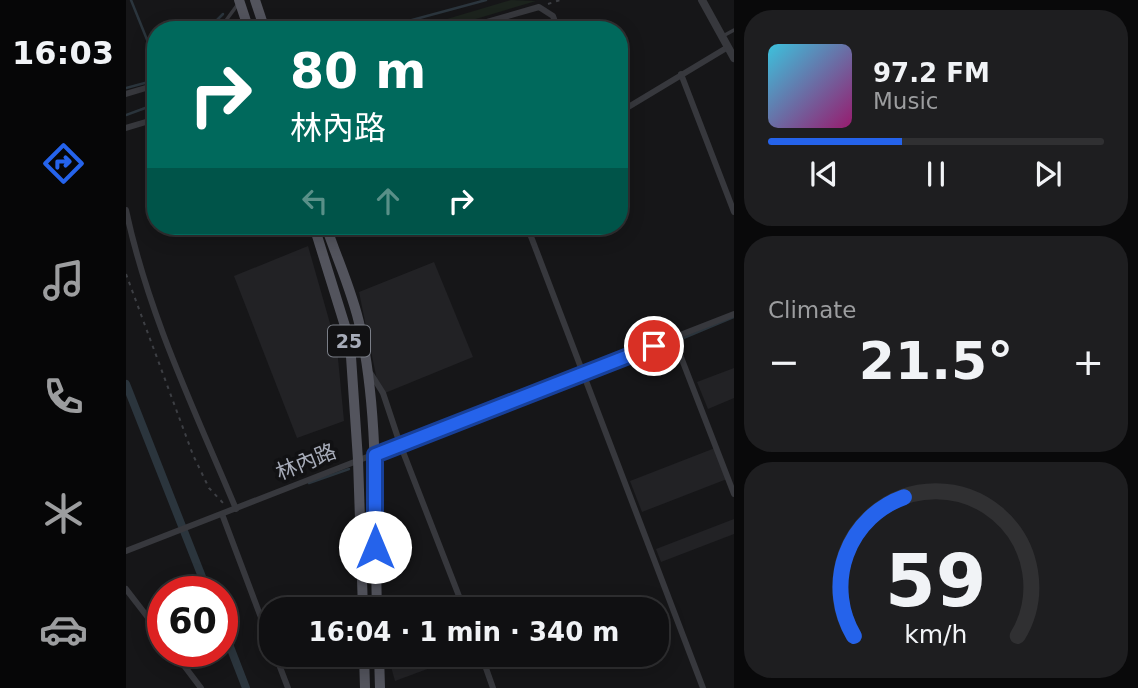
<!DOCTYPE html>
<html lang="en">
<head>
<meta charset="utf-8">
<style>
	body { margin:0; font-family:"DejaVu Sans","Noto Sans TC",sans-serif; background:#1e1e20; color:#f1f3f6; height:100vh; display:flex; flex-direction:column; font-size:26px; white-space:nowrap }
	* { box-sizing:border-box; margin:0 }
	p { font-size:23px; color:#9c9d9f }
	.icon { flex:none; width:38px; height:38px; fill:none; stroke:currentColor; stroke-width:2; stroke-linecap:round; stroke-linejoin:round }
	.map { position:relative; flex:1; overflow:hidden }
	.side { display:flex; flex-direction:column; gap:10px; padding:10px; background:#09090a; width:404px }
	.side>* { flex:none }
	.banner { position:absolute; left:21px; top:21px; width:481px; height:214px; border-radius:28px; box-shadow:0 4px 18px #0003,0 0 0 2px #303032; background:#00695c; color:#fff; overflow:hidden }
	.speed { position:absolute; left:21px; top:576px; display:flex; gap:14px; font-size:35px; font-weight:700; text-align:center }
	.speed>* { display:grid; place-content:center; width:91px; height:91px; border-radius:50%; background:#101012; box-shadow:0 4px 18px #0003,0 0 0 2px #303032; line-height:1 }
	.speed .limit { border:10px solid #d22; background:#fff; color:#111 }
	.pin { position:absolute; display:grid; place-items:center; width:60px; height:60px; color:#fff; margin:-30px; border:4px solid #fff; border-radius:50%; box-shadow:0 2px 7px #0007 }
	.me { position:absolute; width:77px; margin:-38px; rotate:0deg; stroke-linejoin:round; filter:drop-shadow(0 0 5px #0008) }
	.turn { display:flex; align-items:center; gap:24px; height:147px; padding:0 28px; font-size:32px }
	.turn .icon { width:91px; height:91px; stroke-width:2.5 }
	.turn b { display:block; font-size:49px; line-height:60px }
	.lanes { display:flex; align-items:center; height:66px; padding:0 28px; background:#0003; justify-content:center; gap:35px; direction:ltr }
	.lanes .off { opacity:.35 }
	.big { font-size:52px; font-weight:700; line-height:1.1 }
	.side .tile { flex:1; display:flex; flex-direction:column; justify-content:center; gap:10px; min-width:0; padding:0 24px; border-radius:28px; background:#1e1e20 }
	.side .dial { align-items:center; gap:0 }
	.dial svg { height:182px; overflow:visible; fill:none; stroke:#303032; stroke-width:7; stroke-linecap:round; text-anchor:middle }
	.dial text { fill:#f1f3f6; stroke:none }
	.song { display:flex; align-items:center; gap:21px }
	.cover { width:84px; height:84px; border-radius:10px; background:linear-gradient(135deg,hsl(190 70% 55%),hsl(320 70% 35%)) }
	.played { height:7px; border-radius:4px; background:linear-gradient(90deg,#2563eb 40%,#303032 40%) }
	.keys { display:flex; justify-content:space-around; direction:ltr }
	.heat { display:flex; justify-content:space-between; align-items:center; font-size:38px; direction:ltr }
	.trip { position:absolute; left:133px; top:597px; width:410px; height:70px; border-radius:28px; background:#101012; box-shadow:0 4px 18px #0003,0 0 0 2px #303032; font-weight:700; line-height:70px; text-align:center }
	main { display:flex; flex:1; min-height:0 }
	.dock { display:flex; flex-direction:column; width:126px; justify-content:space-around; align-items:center; background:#060607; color:#9c9d9f }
	.dock .icon { width:49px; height:49px }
	.dock .selected { color:#2563eb }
	.dock b { font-size:32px; color:#f1f3f6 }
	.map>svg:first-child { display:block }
</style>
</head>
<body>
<main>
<nav class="dock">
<b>16:03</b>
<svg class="icon selected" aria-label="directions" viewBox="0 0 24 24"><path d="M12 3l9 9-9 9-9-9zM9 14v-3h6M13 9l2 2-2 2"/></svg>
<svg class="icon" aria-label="music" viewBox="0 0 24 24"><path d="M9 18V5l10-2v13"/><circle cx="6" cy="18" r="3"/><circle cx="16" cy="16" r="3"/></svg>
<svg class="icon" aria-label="phone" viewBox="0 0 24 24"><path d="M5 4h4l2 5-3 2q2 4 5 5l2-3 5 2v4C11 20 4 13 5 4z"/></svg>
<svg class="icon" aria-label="climate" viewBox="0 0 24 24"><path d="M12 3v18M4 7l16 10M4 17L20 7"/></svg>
<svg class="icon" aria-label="car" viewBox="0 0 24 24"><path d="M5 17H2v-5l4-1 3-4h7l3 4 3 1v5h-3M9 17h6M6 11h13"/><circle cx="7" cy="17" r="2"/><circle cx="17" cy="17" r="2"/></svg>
</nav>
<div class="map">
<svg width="608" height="688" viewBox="0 0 608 688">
	<rect width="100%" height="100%" fill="#161618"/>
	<g fill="#222225">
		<path d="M182,246L211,348L218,421L171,438L108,276Z"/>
		<path d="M308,262L347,357L254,395L233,292Z"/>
		<path d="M608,368V398L582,409L571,382Z"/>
		<path d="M589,448L601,479L516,512L504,481Z"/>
		<path d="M608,519V534L535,562L530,549Z"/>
		<path d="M265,655V654L339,655L269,681L264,663Z"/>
	</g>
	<path fill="#1c231d" d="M385,0L410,1L313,30H284Z"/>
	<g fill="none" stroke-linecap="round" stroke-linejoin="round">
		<g stroke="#2b353d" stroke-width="2.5">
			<path d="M5,0L28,57L24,82"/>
			<path d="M81,30L97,14"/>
			<path d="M249,30L360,0"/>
			<path d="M0,88L30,80"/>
			<path d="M0,115L30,104"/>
			<path d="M555,339L608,317"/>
			<path d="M465,376L543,345"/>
			<path d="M280,447L452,381"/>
			<path d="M253,457L269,451"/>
			<path d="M183,483L223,469"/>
		</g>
		<g stroke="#2b353d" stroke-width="8">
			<path d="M0,384L82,592"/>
			<path d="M96,626L120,688"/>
		</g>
		<g stroke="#3d3f44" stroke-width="2" stroke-dasharray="3.5 5" stroke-linecap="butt">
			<path d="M422,4L434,0"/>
			<path d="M0,274L67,455L83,488L98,504"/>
		</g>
		<g stroke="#37383d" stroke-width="3.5">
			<path d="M93,30L112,4"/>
			<path d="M597,36L608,30"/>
		</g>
		<g stroke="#37383d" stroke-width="6">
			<path d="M333,30L413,7L427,16L432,30"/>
			<path d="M555,74L608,212"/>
			<path d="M0,94L30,85"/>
			<path d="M494,112L602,47"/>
			<path d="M0,128L30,119"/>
			<path d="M0,210C22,314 69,411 110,509"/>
			<path d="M401,226L577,688"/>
			<path d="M548,339L608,494"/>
			<path d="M245,374L257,393L274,444L338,609"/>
			<path d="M96,514L145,644"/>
			<path d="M0,551L608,314"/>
			<path d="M0,589L37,637"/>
			<path d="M47,651L75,688"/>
			<path d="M149,654L162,688"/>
			<path d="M355,654L367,688"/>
		</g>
		<path stroke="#37383d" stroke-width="8" d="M576,0L608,58"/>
		<g stroke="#53545d" stroke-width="10">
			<path d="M113,0L123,30"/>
			<path d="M129,0L139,30"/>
			<path d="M188,226L224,342L232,460L237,609"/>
			<path d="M200,226C211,259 227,293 234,327C254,419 248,515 251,609"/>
			<path d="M238,654L239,688"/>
			<path d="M253,654L254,688"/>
		</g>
	</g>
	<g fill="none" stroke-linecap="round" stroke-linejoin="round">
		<g stroke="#184099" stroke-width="18">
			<path id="route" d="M249,547V455L528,346"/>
		</g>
		<use href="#route" stroke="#2563eb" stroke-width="12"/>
	</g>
	<g text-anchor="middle" stroke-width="7" stroke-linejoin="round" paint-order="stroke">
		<rect fill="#111113" stroke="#7a7e87" stroke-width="2" x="202" y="325.5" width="42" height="31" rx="5"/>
		<g font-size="19" font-weight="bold" fill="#a7acb9">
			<text x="223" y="348">25</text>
		</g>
		<g font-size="21" fill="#a7acb9" stroke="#111113">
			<text transform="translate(180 462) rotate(-22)" y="7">林內路</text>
		</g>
	</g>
</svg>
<div class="speed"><div class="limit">60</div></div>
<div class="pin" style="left:528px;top:346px;background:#d93025"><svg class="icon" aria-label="arrive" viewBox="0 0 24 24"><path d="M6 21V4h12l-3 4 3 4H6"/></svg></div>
<svg class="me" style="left:249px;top:547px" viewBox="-20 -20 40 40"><circle r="19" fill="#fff"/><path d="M0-13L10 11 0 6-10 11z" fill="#2563eb"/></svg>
<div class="trip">16:04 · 1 min · 340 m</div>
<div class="banner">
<div class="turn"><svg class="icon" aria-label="right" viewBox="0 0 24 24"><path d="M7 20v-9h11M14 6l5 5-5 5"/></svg><div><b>80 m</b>林內路</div></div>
<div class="lanes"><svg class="icon off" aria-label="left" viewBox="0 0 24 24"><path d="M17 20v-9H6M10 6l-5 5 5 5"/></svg><svg class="icon off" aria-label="ahead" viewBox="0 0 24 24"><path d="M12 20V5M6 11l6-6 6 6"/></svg><svg class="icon" aria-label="right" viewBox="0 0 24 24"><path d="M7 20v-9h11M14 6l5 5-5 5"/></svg></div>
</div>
</div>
<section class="side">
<div class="tile">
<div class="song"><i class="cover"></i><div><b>97.2 FM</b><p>Music</p></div></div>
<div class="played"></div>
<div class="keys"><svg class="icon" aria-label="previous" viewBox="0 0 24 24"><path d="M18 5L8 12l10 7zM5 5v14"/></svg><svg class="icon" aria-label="pause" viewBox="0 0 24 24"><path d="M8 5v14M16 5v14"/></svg><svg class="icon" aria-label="next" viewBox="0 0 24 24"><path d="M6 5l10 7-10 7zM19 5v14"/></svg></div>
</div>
<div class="tile"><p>Climate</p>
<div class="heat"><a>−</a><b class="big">21.5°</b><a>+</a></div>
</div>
<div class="tile dial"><svg viewBox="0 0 100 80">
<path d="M14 69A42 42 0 1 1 86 69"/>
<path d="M14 69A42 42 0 0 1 36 8" stroke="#2563eb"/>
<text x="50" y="56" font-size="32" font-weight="700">59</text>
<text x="50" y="72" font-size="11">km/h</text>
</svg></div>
</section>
</main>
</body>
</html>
